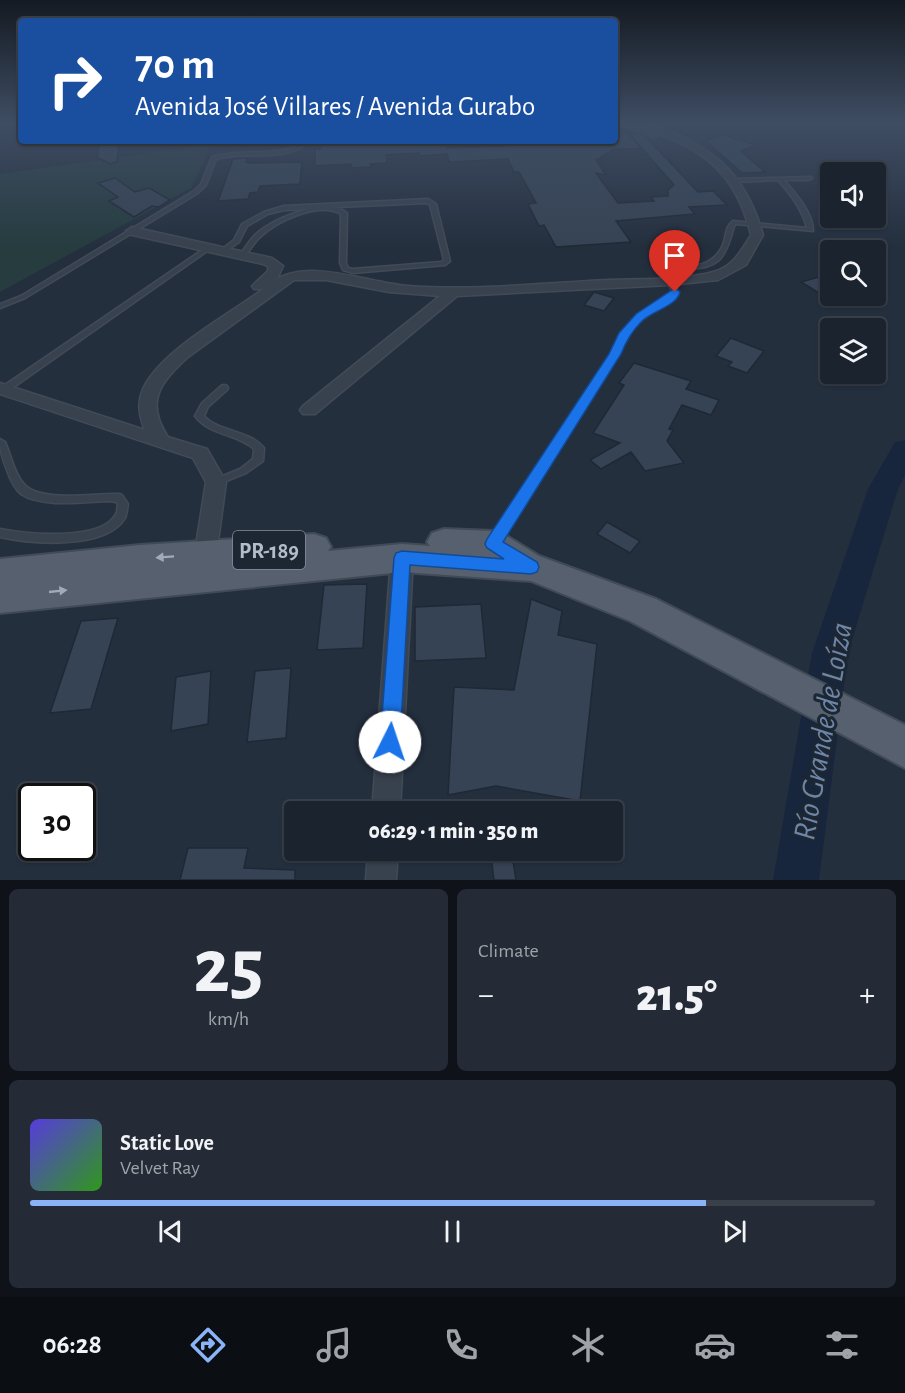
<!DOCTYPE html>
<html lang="en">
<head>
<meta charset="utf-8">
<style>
	body { margin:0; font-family:"Alegreya Sans",sans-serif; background:#242b36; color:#f1f3f6; height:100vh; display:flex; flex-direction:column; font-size:22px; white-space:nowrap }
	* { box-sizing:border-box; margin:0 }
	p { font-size:20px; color:#a0a4aa }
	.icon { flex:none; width:33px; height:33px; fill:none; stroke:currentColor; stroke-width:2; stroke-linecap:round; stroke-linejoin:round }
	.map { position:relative; height:880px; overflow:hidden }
	.drawer { display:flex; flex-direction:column; gap:9px; padding:9px; background:#0f1319; flex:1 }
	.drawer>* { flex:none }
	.hud { position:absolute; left:18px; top:18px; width:600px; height:126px; border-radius:6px; box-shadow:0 2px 4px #0004,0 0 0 2px #39404a; background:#1a4fa0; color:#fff; overflow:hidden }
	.tools { position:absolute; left:820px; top:162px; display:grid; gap:12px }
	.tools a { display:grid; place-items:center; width:66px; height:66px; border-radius:6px; background:#1b232e; box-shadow:0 2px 4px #0004,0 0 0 2px #39404a; font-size:30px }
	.speed { position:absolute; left:18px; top:783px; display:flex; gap:12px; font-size:30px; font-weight:700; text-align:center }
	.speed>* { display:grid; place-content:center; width:78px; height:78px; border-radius:50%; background:#1b232e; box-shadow:0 2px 4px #0004,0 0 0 2px #39404a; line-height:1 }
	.speed .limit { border:3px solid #111; border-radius:9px; background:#fff; color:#111 }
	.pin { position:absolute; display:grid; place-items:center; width:51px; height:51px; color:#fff; margin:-62px -26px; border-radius:50% 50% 50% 0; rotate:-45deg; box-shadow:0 0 6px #0007 }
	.pin .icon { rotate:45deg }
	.me { position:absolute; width:66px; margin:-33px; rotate:4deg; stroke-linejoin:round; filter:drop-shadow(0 0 4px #0008) }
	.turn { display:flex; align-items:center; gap:21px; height:126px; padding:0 18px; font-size:27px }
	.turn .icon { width:78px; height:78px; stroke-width:2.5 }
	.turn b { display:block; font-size:42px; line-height:51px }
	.big { font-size:45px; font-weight:800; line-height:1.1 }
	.drawer .widget { flex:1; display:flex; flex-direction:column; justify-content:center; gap:9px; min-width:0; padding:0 21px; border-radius:9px; background:#242b36 }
	.drawer .dial { align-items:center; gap:0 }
	.dial b { font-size:78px; line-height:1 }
	.song { display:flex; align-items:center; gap:18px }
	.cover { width:72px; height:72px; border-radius:9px; background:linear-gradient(135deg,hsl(250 70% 55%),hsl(110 70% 35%)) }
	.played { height:6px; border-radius:3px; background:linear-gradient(90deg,#8ab4f8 80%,#39404a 80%) }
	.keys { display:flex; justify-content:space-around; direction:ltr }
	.heat { display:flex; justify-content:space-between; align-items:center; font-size:33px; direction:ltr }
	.drawer .tiles { flex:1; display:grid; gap:9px; grid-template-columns:1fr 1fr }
	.widget:last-child { grid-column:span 2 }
	.trip { position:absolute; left:284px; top:801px; width:339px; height:60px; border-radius:6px; background:#1b232e; box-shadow:0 2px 4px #0004,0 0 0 2px #39404a; font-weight:800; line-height:60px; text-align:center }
	.dock { display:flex; height:96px; justify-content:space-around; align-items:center; background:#0b0e12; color:#a0a4aa }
	.dock .icon { width:42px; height:42px }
	.dock .active { color:#8ab4f8 }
	.dock b { font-size:27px; color:#f1f3f6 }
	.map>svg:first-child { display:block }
</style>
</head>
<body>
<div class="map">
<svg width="905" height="880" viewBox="0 0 905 880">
	<rect width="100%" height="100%" fill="#242f3e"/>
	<path fill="#263c3f" d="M211,144L200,169L202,171L199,172L191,188L0,292V174Z"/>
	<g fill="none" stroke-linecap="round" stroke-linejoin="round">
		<path fill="#17263c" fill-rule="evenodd" d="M905,440V475L898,489L848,653L819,880H773L812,653L868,489L895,442Z"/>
	</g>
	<g fill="#364354" stroke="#1f2835" stroke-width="1.5">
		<path d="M636,132L645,136L698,192L713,191L727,205L689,207L695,214L616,221L631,242L556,247L544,225L539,226L528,204L536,203L519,172H514L508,159L449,162L447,154L420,156L419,153L386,155L387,163L370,164L371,167L352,168L351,164L315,166V149H320V141H445L447,148L504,146L502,141H615V135L629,134L641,149H615L596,160L606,175L596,173L618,203L654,201L651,197L668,196V190L674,185L631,136Z"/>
		<path d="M722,135L756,145L741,151L765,172L742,173L706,141Z"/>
		<path d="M100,141H119L117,162L110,164L97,157Z"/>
		<path d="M247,158L246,162L249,163L302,162L300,184L260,186L258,192L250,193L248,199L218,201L233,159Z"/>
		<path d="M115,178L135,192L149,188L170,200L159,207L152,206L134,217L109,201L118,197L98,183Z"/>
		<path d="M819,277L831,285V294L824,296L801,282Z"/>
		<path d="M594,292L614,298L604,311L584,305Z"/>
		<path d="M731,338L764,351L747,373L728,366L732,362L716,356Z"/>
		<path d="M634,363L691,381L686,389L719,400L711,415L682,405L669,429L673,430L667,441L684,463L645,471L631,452L601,469L590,460L620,443L593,433L624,385L619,383Z"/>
		<path d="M607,522L640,541L630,553L597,534Z"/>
		<path d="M367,584L363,648L317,650L324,585Z"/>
		<path d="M531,599L562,611L558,635L597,644L580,801L496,786L448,795L454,687L514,690Z"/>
		<path d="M481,604L486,658L415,661V607Z"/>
		<path d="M118,618L91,709L50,713L81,621Z"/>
		<path d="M291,668L286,738L247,742L255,671Z"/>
		<path d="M211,671L208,724L171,731L176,677Z"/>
		<path d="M188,848H248L244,868L295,870V880H180Z"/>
		<path d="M512,854L516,880H494L491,856Z"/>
	</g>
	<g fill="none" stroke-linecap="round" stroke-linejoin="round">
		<g stroke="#414a57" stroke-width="3">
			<g id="lane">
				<path d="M620,124H627L658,136L654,137Z"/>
				<path d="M305,141H310C286,164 246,150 216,159L206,185L198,193L25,298L0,308V304L21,296L194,191L201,184L212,157C240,148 284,158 305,141Z"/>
				<path d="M811,177L812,178L809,180H784C796,194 813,213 813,231L736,224L734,226C722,274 712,264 670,273L678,292L677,296L643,319L626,336L619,354L498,545L494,546L490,545L489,542L490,539L611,354L619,335L637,315L671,295L672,292L663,272L664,271C689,265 714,270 724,242C726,234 726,226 733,221L807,228C802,209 791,195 778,180L734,182L731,180L732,179Z"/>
				<path d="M428,199L436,204L450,261L445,265L353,273L343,270L340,263L341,214C319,201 276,221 259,238C254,243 250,250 245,256H241L240,255C245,248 249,241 255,235C269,222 290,214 308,209L284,210L268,214L247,226L239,242L226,251L221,250L234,240L242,224L264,212L284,206ZM427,203L430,205L444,260L441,262L353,269L348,268L346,263L347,213L337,207Z"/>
				<path d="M208,246L211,248L210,249L8,391H2L1,389L2,387Z"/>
				<path d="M224,385L227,386L228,388L227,390L208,407L204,416C220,433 248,429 264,448L263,461L246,473L216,485L213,484L211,482L213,480L240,469L253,459L254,449C236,433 210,436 195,416L202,403L221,386Z"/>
				<path d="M0,439L5,442C11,455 14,474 24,484C40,503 95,493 119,494L122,495L128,504C127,508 127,514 125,518C106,550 31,544 0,537V529C25,534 102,542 116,514C118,511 117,507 118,504L116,502L108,501C84,502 42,508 21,494C14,488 10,479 7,470C2,459 0,451 0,439Z"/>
			</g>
		</g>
		<g stroke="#414a57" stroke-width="3">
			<g id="street">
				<path d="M640,124C655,124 666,129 679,135C726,157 749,186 763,235L746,265L718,280L670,285L457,296L315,414H303L300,410L303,406L440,296L389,292L326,280H294L188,357C161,382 144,401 168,437L207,449L226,482L215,564L212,570L204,573L196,570L193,564L206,482L193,458L0,394V383L145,430C139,417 137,403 143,389C161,350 229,315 263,289H254L252,286L267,272L269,267L263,264L128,234L126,231L132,227L272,258L283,266L278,277L271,283C306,256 367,283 408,286C475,291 542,283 609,280C639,279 686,280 713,272C733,267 741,251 751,235C740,190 720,162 678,142C666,136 650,132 640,124Z"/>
				<path d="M402,549L410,552L413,558L400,812H372L391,558L394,552Z"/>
				<path d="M368,850H398L396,880H366Z"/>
			</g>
		</g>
		<g stroke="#414a57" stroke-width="4">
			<path id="primary" d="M444,529L493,531L505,535L539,556L656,599L905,725V768L630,621L531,581L402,572L0,613V559L140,545L314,534L326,538L331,547L328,551L402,544L430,546L427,542L432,533Z"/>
		</g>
		<use href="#lane" fill="#38414e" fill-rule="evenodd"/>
		<use href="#street" fill="#38414e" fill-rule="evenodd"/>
		<use href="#primary" fill="#56606e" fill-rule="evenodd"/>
	</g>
	<defs><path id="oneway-solid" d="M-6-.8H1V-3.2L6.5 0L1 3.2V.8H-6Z" transform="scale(1.5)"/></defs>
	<g fill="#a1aab7">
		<use href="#oneway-solid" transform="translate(165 557) rotate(176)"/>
		<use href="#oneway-solid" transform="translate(58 591) rotate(-6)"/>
	</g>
	<linearGradient id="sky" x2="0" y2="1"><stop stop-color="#141a22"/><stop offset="0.5" stop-color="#3f4d63"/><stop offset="1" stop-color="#3f4d63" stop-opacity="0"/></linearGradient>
	<rect width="905" height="247" fill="url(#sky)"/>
	<path fill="#1a73e8" stroke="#114b97" stroke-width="1.5" d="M675,288L680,292C677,306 652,311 642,321C632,331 626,341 621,354L503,542L537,562L539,567L537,572L531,574L410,565L400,742L397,749L390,752L383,749L380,742L394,558L396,553L402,551L504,559L487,548L485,544L487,539L609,354L619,333L636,314Z"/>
	<g text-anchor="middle" stroke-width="6" stroke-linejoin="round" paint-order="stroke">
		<rect fill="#1d2633" stroke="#878f9c" stroke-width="1.5" x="233" y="531" width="72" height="38" rx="4.5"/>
		<g font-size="22" font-weight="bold" fill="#b4bcc9">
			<text x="269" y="558">PR-189</text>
		</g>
		<g font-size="32" font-style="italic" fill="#6d86a8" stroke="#1d2633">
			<text transform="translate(822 731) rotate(-80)" y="11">Río Grande de Loíza</text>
		</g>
	</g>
</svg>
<div class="tools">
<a><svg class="icon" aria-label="sound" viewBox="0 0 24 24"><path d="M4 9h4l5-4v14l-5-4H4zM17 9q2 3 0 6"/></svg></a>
<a><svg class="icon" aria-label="search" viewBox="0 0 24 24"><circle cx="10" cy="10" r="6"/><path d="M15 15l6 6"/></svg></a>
<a><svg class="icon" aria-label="layers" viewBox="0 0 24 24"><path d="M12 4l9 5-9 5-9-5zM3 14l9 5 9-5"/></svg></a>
</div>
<div class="speed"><div class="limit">30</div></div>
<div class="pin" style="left:675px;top:292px;background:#d93025"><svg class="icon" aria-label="arrive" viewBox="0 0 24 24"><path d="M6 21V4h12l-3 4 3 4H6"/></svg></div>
<svg class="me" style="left:390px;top:742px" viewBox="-20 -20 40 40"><circle r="19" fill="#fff"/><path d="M0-13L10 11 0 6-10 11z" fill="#1a73e8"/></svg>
<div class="trip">06:29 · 1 min · 350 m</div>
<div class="hud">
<div class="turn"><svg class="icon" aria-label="right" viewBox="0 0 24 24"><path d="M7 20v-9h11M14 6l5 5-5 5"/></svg><div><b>70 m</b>Avenida José Villares / Avenida Gurabo</div></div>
</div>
</div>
<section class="drawer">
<div class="tiles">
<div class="widget dial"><b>25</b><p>km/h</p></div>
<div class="widget"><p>Climate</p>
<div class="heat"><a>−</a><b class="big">21.5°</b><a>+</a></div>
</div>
<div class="widget">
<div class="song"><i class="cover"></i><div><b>Static Love</b><p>Velvet Ray</p></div></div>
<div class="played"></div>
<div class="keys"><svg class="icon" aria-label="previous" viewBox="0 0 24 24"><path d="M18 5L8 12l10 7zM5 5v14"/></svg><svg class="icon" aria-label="pause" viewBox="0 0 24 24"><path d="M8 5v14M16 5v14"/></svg><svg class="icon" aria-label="next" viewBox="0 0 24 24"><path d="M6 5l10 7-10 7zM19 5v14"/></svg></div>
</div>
</div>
</section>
<nav class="dock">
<b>06:28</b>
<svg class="icon active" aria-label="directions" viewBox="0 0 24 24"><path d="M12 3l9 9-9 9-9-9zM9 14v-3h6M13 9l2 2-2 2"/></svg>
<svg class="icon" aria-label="music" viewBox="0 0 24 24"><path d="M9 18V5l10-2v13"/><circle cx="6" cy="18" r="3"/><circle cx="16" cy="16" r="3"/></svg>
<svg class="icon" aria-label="phone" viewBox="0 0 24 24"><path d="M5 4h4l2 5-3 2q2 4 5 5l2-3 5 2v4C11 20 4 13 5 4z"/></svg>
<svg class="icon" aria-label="climate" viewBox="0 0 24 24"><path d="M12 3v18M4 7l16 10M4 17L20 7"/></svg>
<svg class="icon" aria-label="car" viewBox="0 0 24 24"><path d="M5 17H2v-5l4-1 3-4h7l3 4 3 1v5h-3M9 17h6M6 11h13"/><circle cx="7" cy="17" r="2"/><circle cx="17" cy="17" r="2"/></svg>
<svg class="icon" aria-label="filters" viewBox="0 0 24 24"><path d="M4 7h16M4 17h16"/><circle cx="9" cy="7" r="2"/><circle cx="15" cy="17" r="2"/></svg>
</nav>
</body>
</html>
